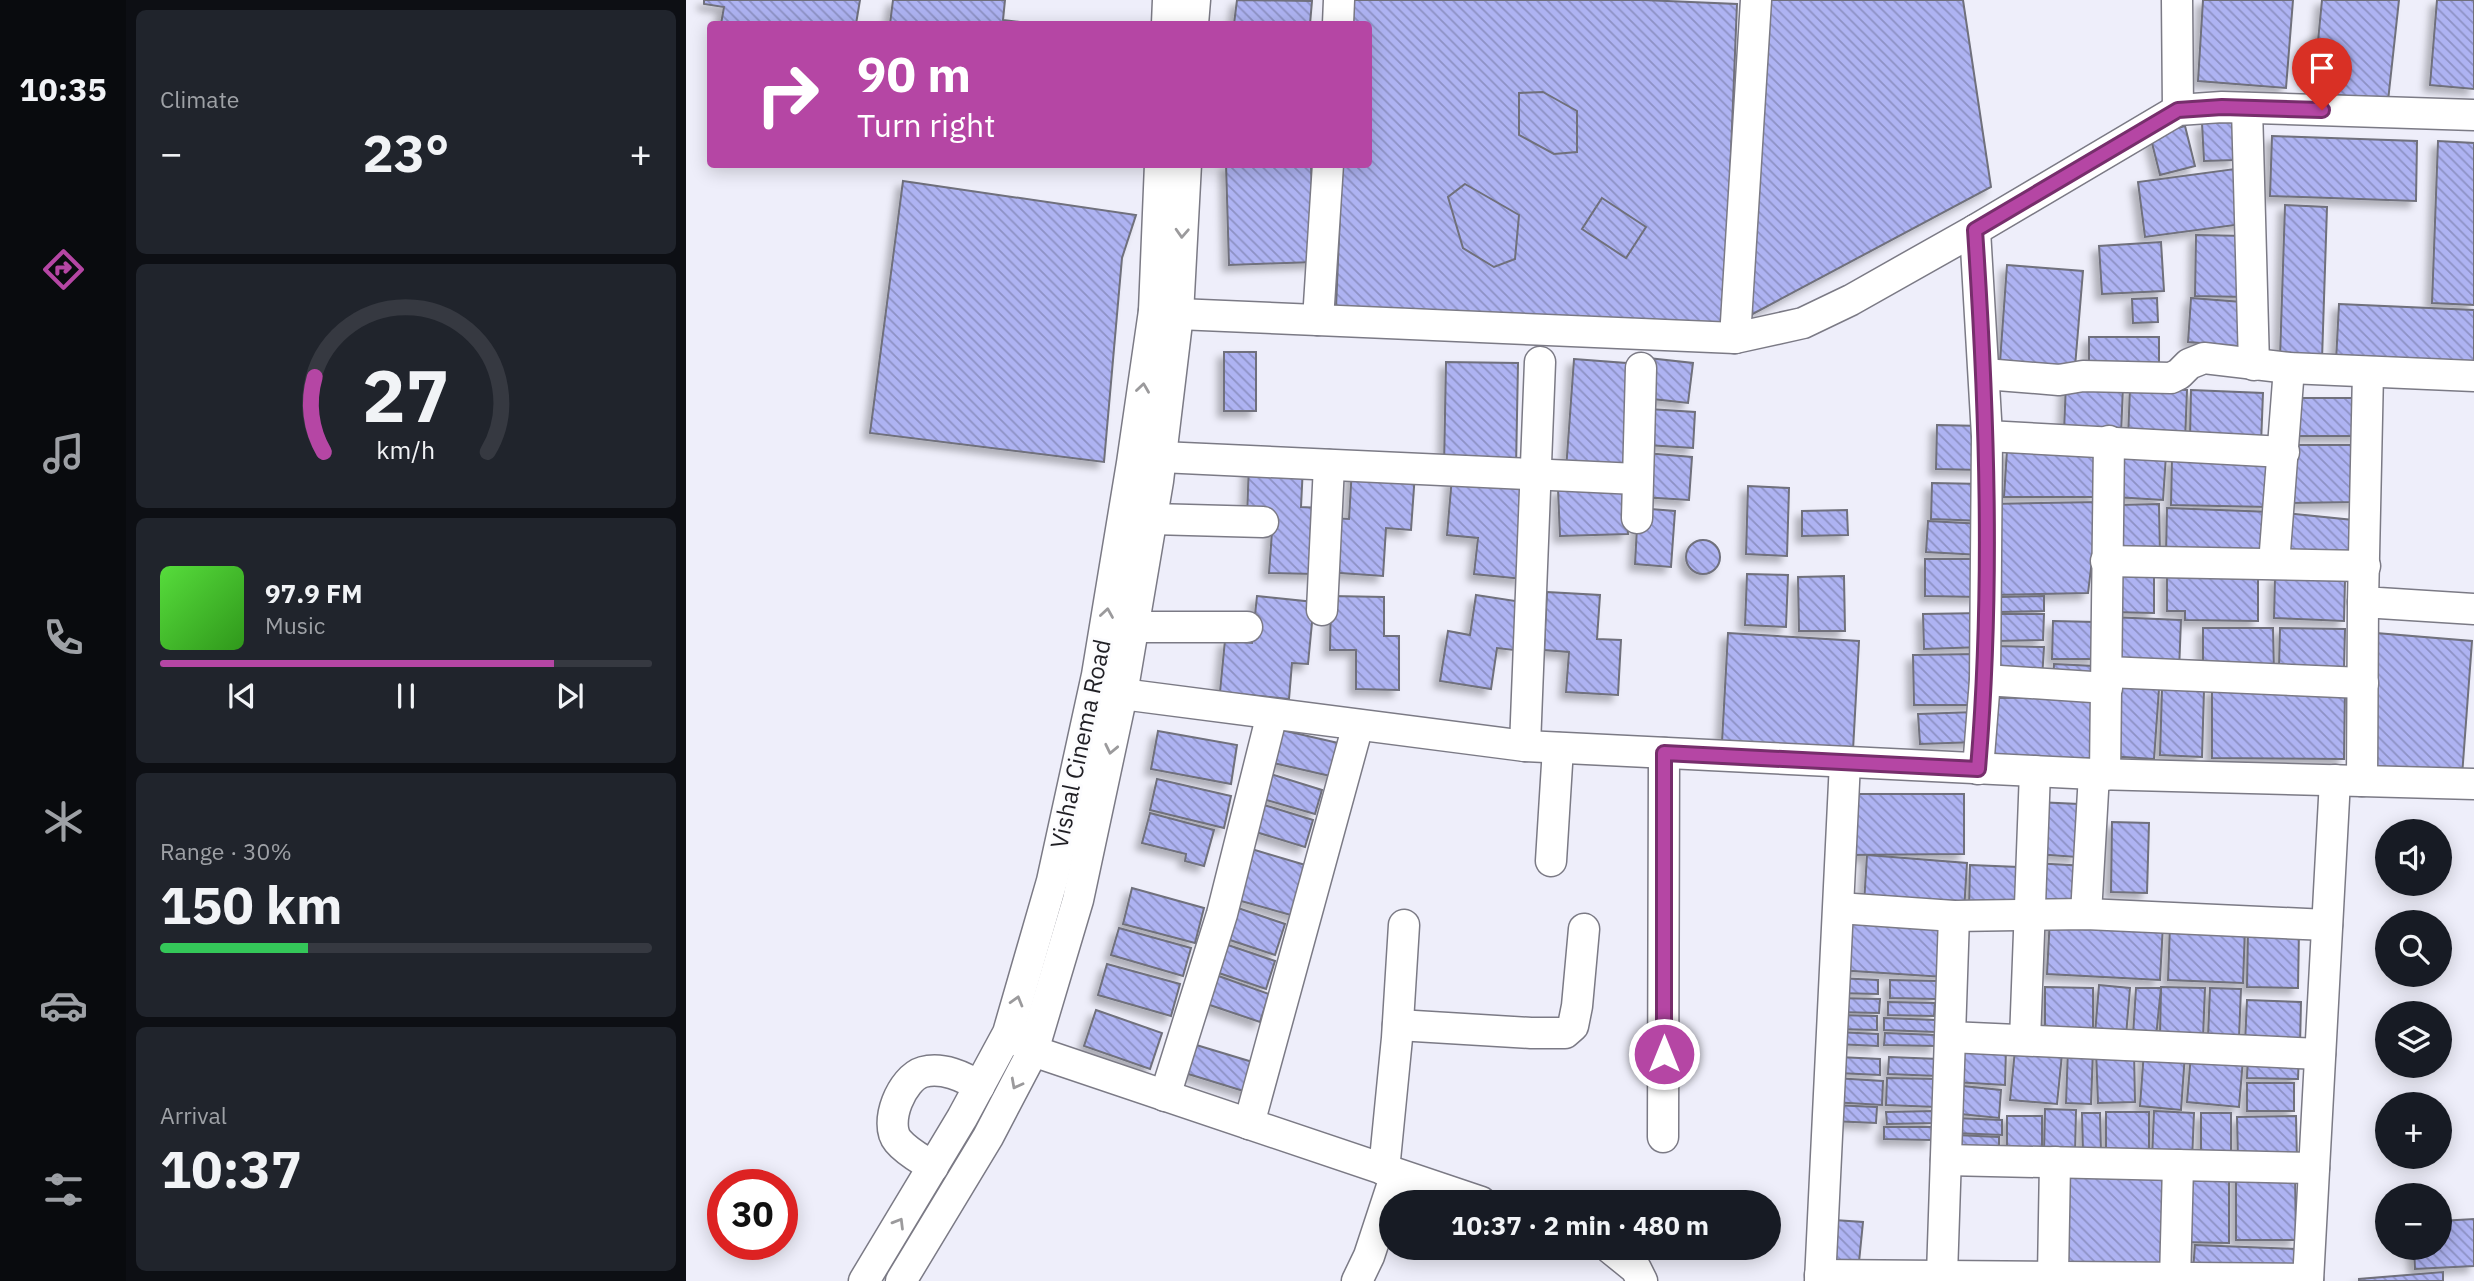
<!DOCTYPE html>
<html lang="en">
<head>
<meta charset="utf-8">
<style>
	body { margin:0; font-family:"IBM Plex Sans",sans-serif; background:#20242c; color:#f1f3f6; height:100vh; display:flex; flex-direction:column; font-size:26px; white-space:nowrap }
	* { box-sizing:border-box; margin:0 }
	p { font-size:23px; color:#9ea1a6 }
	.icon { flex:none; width:38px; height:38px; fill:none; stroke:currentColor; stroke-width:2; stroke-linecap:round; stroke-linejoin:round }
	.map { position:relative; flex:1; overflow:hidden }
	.details { display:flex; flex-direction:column; gap:10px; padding:10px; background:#0d0f14; width:560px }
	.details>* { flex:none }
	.top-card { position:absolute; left:21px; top:21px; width:665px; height:147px; border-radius:7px; box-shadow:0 4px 18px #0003; background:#b546a4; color:#fff; overflow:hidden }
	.fabs { position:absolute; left:1689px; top:819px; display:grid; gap:14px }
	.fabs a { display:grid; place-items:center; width:77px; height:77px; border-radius:50%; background:#171b24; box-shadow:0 4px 18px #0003; font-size:35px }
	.speed { position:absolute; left:21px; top:1169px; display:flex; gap:14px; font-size:35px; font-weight:700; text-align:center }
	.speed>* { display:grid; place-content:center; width:91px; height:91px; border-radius:50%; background:#171b24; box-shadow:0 4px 18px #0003; line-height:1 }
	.speed .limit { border:10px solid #d22; background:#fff; color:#111 }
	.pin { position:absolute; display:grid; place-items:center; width:60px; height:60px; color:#fff; margin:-72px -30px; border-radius:50% 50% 50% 0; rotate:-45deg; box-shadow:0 0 7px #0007 }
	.pin .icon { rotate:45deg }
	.me { position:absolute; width:77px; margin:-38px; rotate:0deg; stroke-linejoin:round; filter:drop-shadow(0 0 5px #0008) }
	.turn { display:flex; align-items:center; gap:24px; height:147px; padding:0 35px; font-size:32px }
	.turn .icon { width:91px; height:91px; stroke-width:2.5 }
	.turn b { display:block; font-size:49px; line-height:60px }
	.big { font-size:52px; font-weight:700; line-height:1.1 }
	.details .tile { flex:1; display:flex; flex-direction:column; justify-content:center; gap:10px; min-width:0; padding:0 24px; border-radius:10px; background:#20242c }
	.details .dial { align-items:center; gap:0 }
	.dial svg { height:182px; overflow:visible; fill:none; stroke:#363941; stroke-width:7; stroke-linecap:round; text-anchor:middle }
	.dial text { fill:#f1f3f6; stroke:none }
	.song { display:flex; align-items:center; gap:21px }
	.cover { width:84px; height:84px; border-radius:10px; background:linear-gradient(135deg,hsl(110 70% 55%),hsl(110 70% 35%)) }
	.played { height:7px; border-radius:4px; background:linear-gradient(90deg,#b546a4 80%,#363941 80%) }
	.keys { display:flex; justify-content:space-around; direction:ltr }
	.heat { display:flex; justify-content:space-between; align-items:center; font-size:38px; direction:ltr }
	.charge { height:10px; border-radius:5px; background:linear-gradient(90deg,#34c759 30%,#363941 0) }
	.trip { position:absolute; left:693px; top:1190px; width:402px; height:70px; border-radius:35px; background:#171b24; box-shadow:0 4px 18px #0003; font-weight:700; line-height:70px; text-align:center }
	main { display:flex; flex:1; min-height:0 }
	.menu { display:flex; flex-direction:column; width:126px; justify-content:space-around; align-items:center; background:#090b0e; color:#9ea1a6 }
	.menu .icon { width:49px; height:49px }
	.menu .selected { color:#b546a4 }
	.menu b { font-size:32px; color:#f1f3f6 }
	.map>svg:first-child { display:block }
</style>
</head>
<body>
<main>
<nav class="menu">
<b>10:35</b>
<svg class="icon selected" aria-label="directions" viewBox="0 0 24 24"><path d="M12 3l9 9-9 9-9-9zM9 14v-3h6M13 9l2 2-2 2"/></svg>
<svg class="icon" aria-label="music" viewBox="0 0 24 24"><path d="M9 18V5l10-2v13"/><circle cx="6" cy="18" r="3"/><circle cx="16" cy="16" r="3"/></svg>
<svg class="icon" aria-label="phone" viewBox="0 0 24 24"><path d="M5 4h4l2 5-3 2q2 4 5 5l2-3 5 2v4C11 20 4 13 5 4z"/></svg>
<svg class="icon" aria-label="climate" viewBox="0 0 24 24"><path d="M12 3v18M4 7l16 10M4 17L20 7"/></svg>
<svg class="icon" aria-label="car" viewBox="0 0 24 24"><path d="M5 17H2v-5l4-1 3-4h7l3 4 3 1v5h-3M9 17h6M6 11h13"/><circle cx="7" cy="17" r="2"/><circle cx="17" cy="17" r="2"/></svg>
<svg class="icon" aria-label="filters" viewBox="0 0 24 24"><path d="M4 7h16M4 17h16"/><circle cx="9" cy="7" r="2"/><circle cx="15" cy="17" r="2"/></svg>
</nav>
<section class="details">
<div class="tile"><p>Climate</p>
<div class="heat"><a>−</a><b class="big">23°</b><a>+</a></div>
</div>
<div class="tile dial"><svg viewBox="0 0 100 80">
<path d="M14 69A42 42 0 1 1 86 69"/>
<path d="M14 69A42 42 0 0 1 10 36" stroke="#b546a4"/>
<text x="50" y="56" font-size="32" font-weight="700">27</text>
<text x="50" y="72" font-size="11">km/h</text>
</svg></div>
<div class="tile">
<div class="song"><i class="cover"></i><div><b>97.9 FM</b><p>Music</p></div></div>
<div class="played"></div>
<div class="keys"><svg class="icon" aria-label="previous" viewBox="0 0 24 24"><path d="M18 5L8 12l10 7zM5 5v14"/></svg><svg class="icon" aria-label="pause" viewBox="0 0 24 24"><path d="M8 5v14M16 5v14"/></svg><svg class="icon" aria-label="next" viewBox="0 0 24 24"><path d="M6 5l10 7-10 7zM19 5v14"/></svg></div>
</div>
<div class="tile"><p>Range · 30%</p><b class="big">150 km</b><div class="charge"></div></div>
<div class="tile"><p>Arrival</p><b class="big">10:37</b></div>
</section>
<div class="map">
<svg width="1788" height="1281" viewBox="0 0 1788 1281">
	<defs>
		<pattern id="building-back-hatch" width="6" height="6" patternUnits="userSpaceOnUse" patternTransform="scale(1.75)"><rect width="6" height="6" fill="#aeb3f2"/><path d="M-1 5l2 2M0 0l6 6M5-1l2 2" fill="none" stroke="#8d91c4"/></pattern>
		<filter id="shadow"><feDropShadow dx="-6" dy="6" stdDeviation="3.5" flood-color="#0004"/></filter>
	</defs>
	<rect width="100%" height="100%" fill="#eeeefa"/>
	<g fill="url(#building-back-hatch)" stroke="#6f707b" stroke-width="2" filter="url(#shadow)">
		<path d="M18,0H174L170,24H35L38,7L18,4Z"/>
		<path d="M207,0H319L317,20L350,24H204Z"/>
		<path d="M551,0L626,1L624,24H548Z"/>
		<path d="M663,0H958L1051,4L1038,325L650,308L656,164H682V24H662Z"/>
		<path d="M1082,0H1277L1305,187L1061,317Z"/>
		<path d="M1517,0H1607L1600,88L1512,81Z"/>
		<path d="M1636,0H1713L1702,101L1627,92Z"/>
		<path d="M1751,0H1788V89L1744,85Z"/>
		<path d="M857,92L891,111V152L868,154L833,135V93Z"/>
		<path d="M1548,122L1550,160L1518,161L1516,123Z"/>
		<path d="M1499,126L1509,166L1474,175L1464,135Z"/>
		<path d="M1586,136L1731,141L1730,201L1584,196Z"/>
		<path d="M1752,141L1788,143V305L1746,303Z"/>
		<path d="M540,164H625L629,262L543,265Z"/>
		<path d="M1556,168L1564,223L1459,237L1452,182Z"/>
		<path d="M217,181L450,215L436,258L418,462L184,433Z"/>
		<path d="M779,184L833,215L829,259L808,267L777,248L762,197Z"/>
		<path d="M916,198L960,227L940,258L896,229Z"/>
		<path d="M1599,205L1641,207L1636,360L1594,358Z"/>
		<path d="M1510,235L1561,236L1560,297L1509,296Z"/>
		<path d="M1475,242L1478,291L1416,294L1413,246Z"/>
		<path d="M1321,265L1397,271L1389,367L1314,362Z"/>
		<path d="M1471,298L1472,322L1447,323L1446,299Z"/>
		<path d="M1505,298L1556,302L1552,346L1502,342Z"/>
		<path d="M1653,304L1788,310V366L1650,361Z"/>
		<path d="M1403,337H1473V374L1403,373Z"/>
		<rect x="538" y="352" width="32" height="59"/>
		<path d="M962,358L1007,363L1002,403L958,398Z"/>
		<path d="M888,359L953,364L944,475L880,470Z"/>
		<path d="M760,362L832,363L830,469L758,467Z"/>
		<path d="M1380,383L1437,386L1435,435L1378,431Z"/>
		<path d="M1444,387L1501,390L1499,442L1442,439Z"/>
		<path d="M1505,390L1577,393L1575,444L1504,438Z"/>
		<rect x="1602" y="398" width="72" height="38"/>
		<path d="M963,409L1009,412L1007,448L961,445Z"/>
		<path d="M1251,425L1297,426L1296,470L1250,469Z"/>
		<path d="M1601,445H1670L1671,502L1603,503Z"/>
		<path d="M1321,450L1415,451L1411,497H1318Z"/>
		<path d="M1432,452L1480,455L1477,500L1429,497Z"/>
		<path d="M959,453L1006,457L1003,500L955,497Z"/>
		<path d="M1486,458L1585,460L1583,507L1485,505Z"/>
		<path d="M563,463L617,466L615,507L634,508L630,574L583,573L587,518L561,517Z"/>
		<path d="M666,468L729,473L725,530L700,528L697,576L640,572L644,518L663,519Z"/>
		<path d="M766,477L846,485L837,579L788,574L792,538L761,535Z"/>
		<path d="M1246,483L1299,484V521L1245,519Z"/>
		<path d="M1062,486L1103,488L1101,556L1060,554Z"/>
		<path d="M940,487L942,534L874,536L872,489Z"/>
		<path d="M1413,502L1402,593L1307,595L1305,504Z"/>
		<path d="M1473,504L1474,556L1433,557V505Z"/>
		<path d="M952,508L989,511L985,567L949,564Z"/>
		<path d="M1481,508L1586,512L1585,558L1480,554Z"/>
		<path d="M1161,510L1162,535L1116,536V511Z"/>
		<path d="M1599,513L1667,520L1663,561L1595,554Z"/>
		<path d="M1242,521L1297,524L1295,555L1240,552Z"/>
		<circle cx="1017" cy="557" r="17"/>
		<path d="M1239,559H1293V597L1239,596Z"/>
		<path d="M1425,568L1468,569V613L1425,612Z"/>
		<path d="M1481,571L1572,572V621L1499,620V611H1481Z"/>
		<path d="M1061,574L1102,575L1100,627L1059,625Z"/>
		<path d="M1158,576L1159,631H1113L1112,577Z"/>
		<path d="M1589,576L1659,579L1658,621L1588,618Z"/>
		<path d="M861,592L914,595L911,639L935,640L932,695L880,692L883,652L858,650Z"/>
		<path d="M790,595L836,602L828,650L811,648L805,689L754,681L762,631L784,635Z"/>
		<path d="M571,596L628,602L622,664L606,663L603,699L534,692L539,640L566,643Z"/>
		<path d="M645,596L698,597V636H713V690L670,689V650H644Z"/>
		<path d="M1358,596V611L1314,612V597Z"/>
		<path d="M1297,613V647L1238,649L1237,614Z"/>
		<path d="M1312,614H1358L1357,640L1310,641Z"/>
		<path d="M1423,617L1495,620L1493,671L1424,667Z"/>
		<path d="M1367,621L1410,622V659H1366Z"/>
		<path d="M1517,628H1587L1588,673H1517Z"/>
		<path d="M1594,628L1659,629L1658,669L1593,668Z"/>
		<path d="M1042,633L1173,641L1167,750L1036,742Z"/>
		<path d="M1690,633L1786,641L1776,776L1686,770Z"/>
		<path d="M1306,646L1358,647L1356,679L1307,676Z"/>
		<path d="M1289,654L1290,705H1228L1227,655Z"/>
		<path d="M1368,664L1408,666L1407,684L1367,683Z"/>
		<path d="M1427,686L1473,689L1468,759L1422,756Z"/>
		<path d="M1526,688L1659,689L1658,759L1526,758Z"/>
		<path d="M1476,689L1518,690L1516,757L1474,755Z"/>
		<path d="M1411,697V758H1302V698Z"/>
		<path d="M1289,712L1291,742L1234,744L1232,714Z"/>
		<path d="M591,729L661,745L653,778L583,762Z"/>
		<path d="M472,731L551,745L545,784L465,769Z"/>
		<path d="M578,772L636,790L629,814L570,797Z"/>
		<path d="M471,779L545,796L538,828L464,810Z"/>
		<path d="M1159,794H1278V854L1159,855Z"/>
		<path d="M1350,802L1393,804L1391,857L1350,854Z"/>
		<path d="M578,805L627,820L619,847L570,832Z"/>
		<path d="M464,813L528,830L518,866L499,861L500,854L456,843Z"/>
		<path d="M1426,822L1463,823L1461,893L1425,892Z"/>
		<path d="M562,848L626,867L612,917L548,899Z"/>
		<path d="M1181,855L1281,863L1278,911L1178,904Z"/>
		<path d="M1347,863L1400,866L1398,906L1345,903Z"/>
		<path d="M1284,865L1333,867L1332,911L1283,909Z"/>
		<path d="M446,888L518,908L509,943L437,924Z"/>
		<path d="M546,906L599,924L589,955L535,937Z"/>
		<path d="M1155,914L1262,921L1258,977L1152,970Z"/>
		<path d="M1364,917L1477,924L1474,980L1361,974Z"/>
		<path d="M1484,925L1559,928L1557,983L1482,980Z"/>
		<path d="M433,928L505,948L497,976L425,955Z"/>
		<path d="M1562,929L1613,930L1612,988L1561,987Z"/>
		<path d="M536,943L589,961L580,989L527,971Z"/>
		<path d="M421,964L494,984L485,1016L412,995Z"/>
		<path d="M527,974L583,994L574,1022L518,1003Z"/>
		<path d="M1151,978L1192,980V994L1150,993Z"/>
		<path d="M1204,980L1251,981V999L1204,998Z"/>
		<path d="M1413,985L1444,988L1440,1036L1409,1034Z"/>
		<path d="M1359,987L1407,988V1037H1359Z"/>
		<path d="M1475,987L1519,988L1517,1038L1474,1037Z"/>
		<path d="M1450,988H1475L1470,1037L1447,1035Z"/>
		<path d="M1524,988L1555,989L1553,1038L1522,1037Z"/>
		<path d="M1150,998L1194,999L1193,1013L1150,1012Z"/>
		<path d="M1561,1000L1615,1002L1614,1046L1559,1043Z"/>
		<path d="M1202,1002L1249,1003L1248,1016L1202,1015Z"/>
		<path d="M410,1010L476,1033L464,1069L398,1046Z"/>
		<path d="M1151,1015L1191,1016V1030L1150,1029Z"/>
		<path d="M1198,1018L1250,1020V1032L1198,1030Z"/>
		<path d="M1150,1032L1192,1034V1046L1150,1044Z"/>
		<path d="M1199,1033L1250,1035V1046L1198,1045Z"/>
		<path d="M507,1044L573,1064L564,1093L499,1073Z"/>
		<path d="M1269,1046L1320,1049L1319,1085L1268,1082Z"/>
		<path d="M1382,1049L1407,1050L1405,1104L1380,1103Z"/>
		<path d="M1448,1049L1449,1102L1412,1103L1410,1050Z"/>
		<path d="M1329,1050L1376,1054L1371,1104L1324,1100Z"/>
		<path d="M1458,1051L1499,1054L1495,1110L1454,1106Z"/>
		<path d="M1562,1053L1613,1054L1612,1079L1561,1078Z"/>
		<path d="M1505,1054L1557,1059L1553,1107L1501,1102Z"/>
		<path d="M1153,1057L1194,1059V1075L1152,1073Z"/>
		<path d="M1203,1057L1253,1059L1252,1076L1202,1074Z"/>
		<path d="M1148,1078L1197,1081L1196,1105L1146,1102Z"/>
		<path d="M1201,1078L1251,1079L1250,1107L1200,1105Z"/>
		<rect x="1561" y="1083" width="47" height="28"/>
		<path d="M1267,1085L1315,1090L1313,1118L1265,1113Z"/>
		<path d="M1146,1105L1191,1107L1190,1123L1145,1121Z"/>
		<path d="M1359,1109L1390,1110L1389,1154L1358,1153Z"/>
		<path d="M1248,1111V1123L1201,1124L1200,1112Z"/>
		<path d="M1468,1111L1508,1113L1506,1161L1466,1159Z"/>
		<rect x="1420" y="1112" width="43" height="46"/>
		<path d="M1396,1113H1414L1415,1153L1397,1154Z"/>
		<path d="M1515,1113H1545V1159L1515,1158Z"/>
		<rect x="1321" y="1116" width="35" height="40"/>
		<path d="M1610,1116L1611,1159L1552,1160L1551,1117Z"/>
		<path d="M1268,1118L1316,1120V1135L1268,1133Z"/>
		<path d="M1198,1127H1247L1246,1140L1198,1139Z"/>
		<path d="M1270,1135L1313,1137V1153L1269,1152Z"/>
		<path d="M1550,1171H1609L1610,1240H1550Z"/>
		<path d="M1376,1173L1484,1176L1481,1275L1374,1272Z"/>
		<path d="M1494,1179L1543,1180V1243L1494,1242Z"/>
		<path d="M1788,1219V1266L1729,1269L1728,1248H1754V1221Z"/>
		<path d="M1148,1220L1177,1222L1172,1272L1144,1269Z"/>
		<path d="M1509,1245L1610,1249L1609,1272L1507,1270Z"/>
		<path d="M1757,1272V1281H1673V1279Z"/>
	</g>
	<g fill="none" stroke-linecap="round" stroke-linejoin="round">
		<g stroke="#7b7a85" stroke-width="33">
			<g id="minor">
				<path d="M1491,0L1492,110"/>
				<path d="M481,24L482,0"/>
				<path d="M507,24L509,0"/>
				<path d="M652,24L653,0"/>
				<path d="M1561,108L1568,365"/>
				<path d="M1289,230L1301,436L1299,680L1292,769"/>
				<path d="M468,311L492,314L1049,338L1117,323L1165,300L1289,230L1492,110L1536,107L1788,115"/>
				<path d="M632,320L642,164"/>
				<path d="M1049,338L1070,0"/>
				<path d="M1682,372L1677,602L1788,609"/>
				<path d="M1299,374L1373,380L1397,376L1485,378L1493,374L1503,364L1518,358L1603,368L1788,376"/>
				<path d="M1301,436L1598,452"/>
				<path d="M475,457L951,479"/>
				<path d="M951,518L955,368"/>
				<path d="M466,519L577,522"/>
				<path d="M1420,561L1679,566"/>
				<path d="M1588,564L1603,368"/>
				<path d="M636,610L643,465"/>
				<path d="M448,627H561"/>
				<path d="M1421,672L1677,683"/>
				<path d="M1299,680L1421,688"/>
				<path d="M436,694L839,746L1408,774L1788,784"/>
				<path d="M839,746L854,362"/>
				<path d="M1419,775L1423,441"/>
				<path d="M1676,781L1677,602"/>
				<path d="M865,861L872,748"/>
				<path d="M1153,908L1268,916L1400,914L1641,925"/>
				<path d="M1400,914L1408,774"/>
				<path d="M712,1025L845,1033H879L887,1026L891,1006L898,929"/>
				<path d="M1264,1037L1634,1054"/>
				<path d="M331,1039L347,1051L795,1202"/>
				<path d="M1339,1040L1349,771"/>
				<path d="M479,1096L536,914L586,714"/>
				<path d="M563,1124L672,725"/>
				<path d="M977,1137L978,753"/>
				<path d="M1260,1160L1628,1168"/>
				<path d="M247,1167C235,1159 221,1152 212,1141C197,1123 216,1078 237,1072C256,1067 278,1076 293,1087"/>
				<path d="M698,1170L711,1038L718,925"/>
				<path d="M924,1248L950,1269L956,1281"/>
				<path d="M1134,1275L1622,1279"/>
				<path d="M1256,1275L1268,916"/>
				<path d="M1367,1275L1369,1162"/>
				<path d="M178,1281L276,1118L322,1033L366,881L411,675L446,463L468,311L474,164"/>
				<path d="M215,1281L302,1137L347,1051L392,900L436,694L472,481L492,314L500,164"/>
				<path d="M671,1281L683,1256L710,1174"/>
				<path d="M1134,1281L1159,762"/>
				<path d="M1489,1281L1492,1165"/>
				<path d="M1622,1281L1649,780"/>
			</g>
		</g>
		<use href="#minor" stroke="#fff" stroke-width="30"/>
	</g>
	<defs><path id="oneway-chevron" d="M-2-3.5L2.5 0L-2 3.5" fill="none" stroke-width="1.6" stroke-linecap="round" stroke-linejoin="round" transform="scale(1.75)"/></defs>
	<g stroke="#9b9a9c">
		<use href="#oneway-chevron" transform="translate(496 233) rotate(93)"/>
		<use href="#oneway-chevron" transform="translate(457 388) rotate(-82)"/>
		<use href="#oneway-chevron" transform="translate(421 613) rotate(-81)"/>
		<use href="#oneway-chevron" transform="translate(425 749) rotate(102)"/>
		<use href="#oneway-chevron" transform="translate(331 1001) rotate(-74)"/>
		<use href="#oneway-chevron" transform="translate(330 1084) rotate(118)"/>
		<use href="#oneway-chevron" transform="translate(213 1223) rotate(-59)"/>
	</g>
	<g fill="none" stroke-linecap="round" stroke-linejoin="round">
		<g stroke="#762e6b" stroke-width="18">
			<path id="route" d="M978,1054V753L1292,769C1307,589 1301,410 1289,230L1492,110L1536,107L1636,110"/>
		</g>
		<use href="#route" stroke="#b546a4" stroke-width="12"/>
	</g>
	<g text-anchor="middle" stroke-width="6" stroke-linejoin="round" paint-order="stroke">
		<g font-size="24" fill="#201f24" stroke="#fcfcfe">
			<text transform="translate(395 744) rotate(-78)" y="8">Vishal Cinema Road</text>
		</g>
	</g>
</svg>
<div class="fabs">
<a><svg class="icon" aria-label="sound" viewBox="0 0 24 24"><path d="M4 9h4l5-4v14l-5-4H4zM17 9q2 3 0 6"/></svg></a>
<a><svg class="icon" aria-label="search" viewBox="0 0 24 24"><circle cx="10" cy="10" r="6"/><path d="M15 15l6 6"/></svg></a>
<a><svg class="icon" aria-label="layers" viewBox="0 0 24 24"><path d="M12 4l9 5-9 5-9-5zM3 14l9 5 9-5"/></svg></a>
<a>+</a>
<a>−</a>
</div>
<div class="speed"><div class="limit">30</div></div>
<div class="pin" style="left:1636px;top:110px;background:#d93025"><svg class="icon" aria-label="arrive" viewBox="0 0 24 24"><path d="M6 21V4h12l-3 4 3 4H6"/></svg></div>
<svg class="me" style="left:978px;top:1054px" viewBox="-20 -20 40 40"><circle r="17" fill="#b546a4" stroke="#fff" stroke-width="3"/><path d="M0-11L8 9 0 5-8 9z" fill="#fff"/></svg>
<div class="trip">10:37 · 2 min · 480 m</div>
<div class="top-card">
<div class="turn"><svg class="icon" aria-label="right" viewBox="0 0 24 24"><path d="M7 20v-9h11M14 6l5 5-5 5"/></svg><div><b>90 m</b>Turn right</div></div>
</div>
</div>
</main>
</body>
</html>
